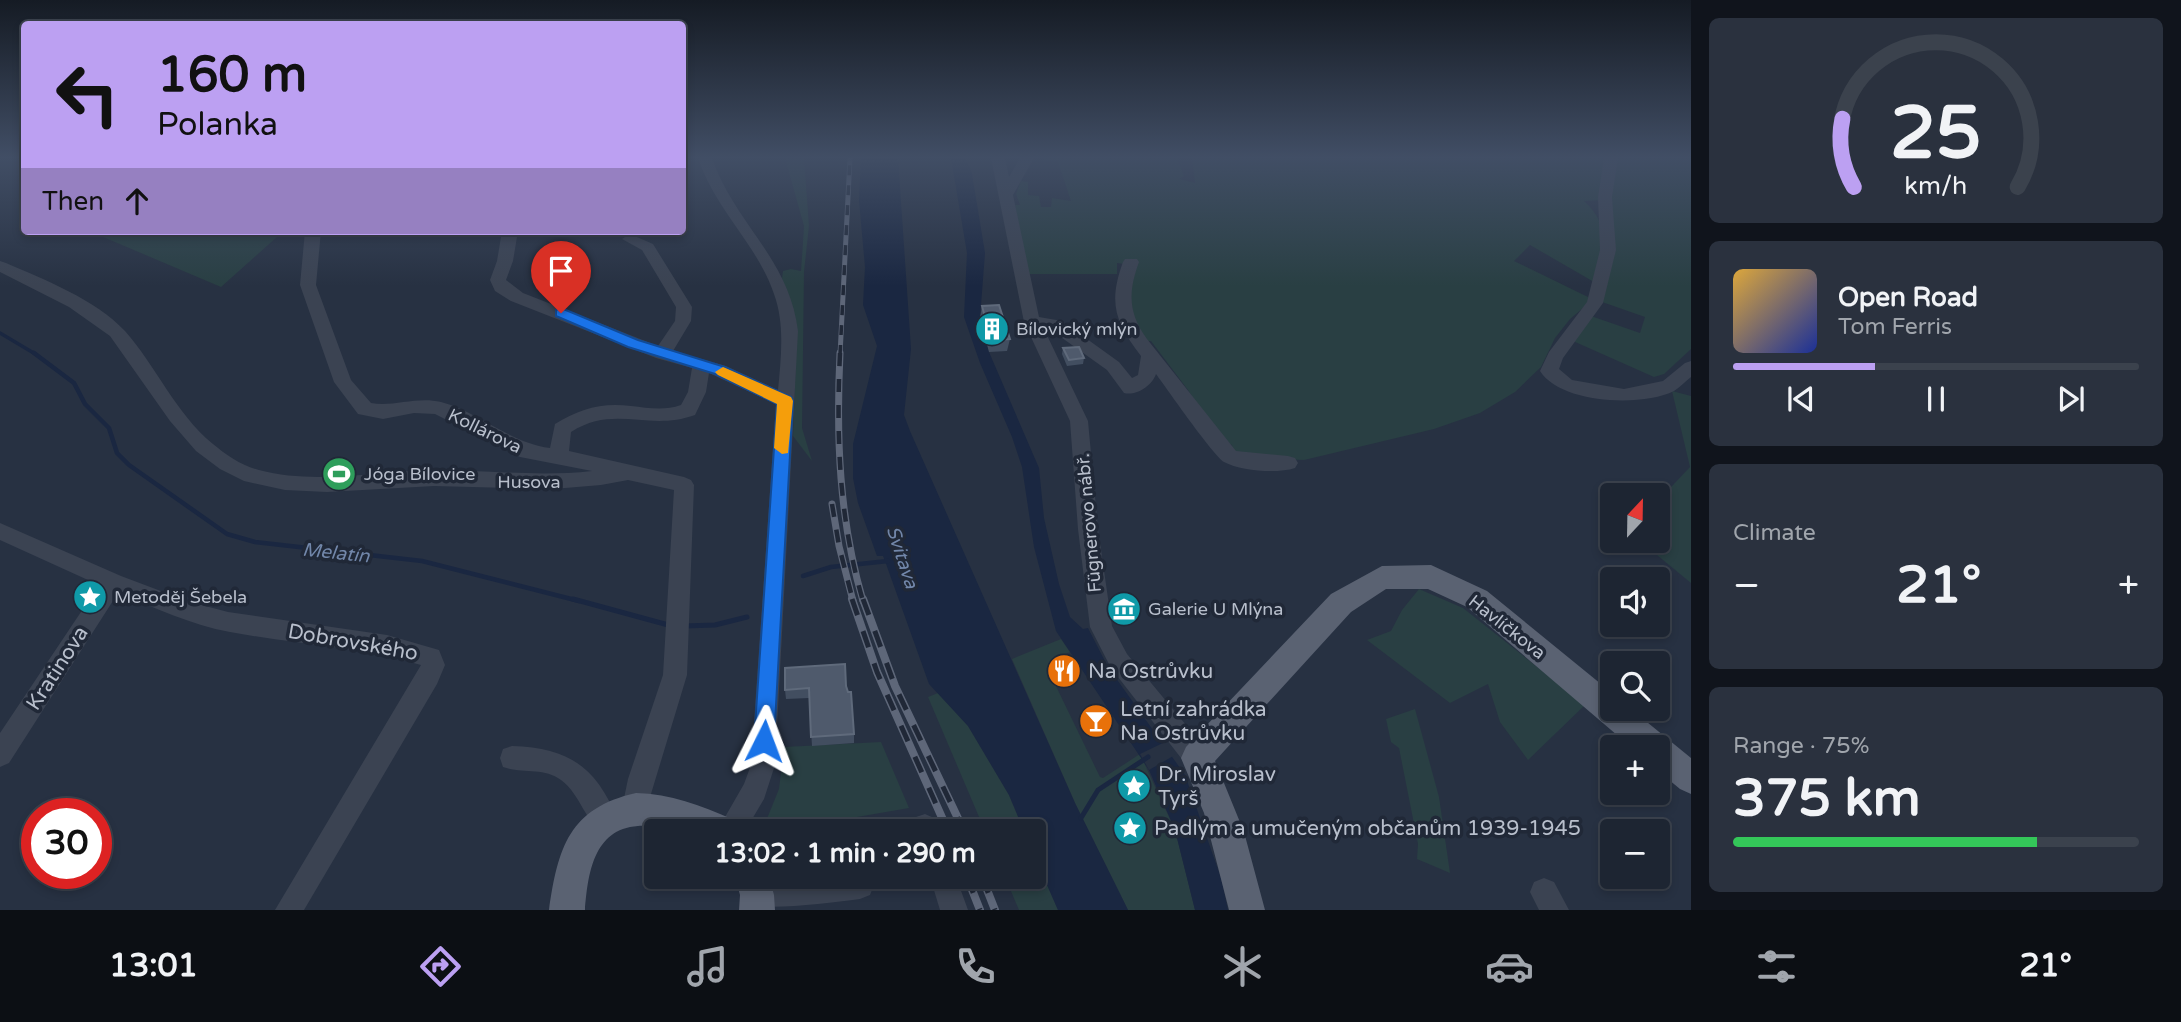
<!DOCTYPE html>
<html lang="en">
<head>
<meta charset="utf-8">
<style>
	body { margin:0; font-family:"Varela Round",sans-serif; background:#2a313e; color:#f1f3f6; height:100vh; display:flex; flex-direction:column; font-size:26px; white-space:nowrap }
	* { box-sizing:border-box; margin:0 }
	p { font-size:23px; color:#a0a5ac }
	.icon { flex:none; width:38px; height:38px; fill:none; stroke:currentColor; stroke-width:2; stroke-linecap:round; stroke-linejoin:round }
	.map { position:relative; flex:1; overflow:hidden }
	.sheet { display:flex; flex-direction:column; gap:18px; padding:18px; background:#10141c; width:490px }
	.sheet>* { flex:none }
	.top-card { position:absolute; left:21px; top:21px; width:665px; height:214px; border-radius:7px; box-shadow:0 4px 10px #0003,0 0 0 2px #3b424d; background:#bca0f2; color:#111; overflow:hidden }
	.needle { width:46px; rotate:22deg }
	.fabs { position:absolute; left:1600px; top:483px; display:grid; gap:14px }
	.fabs a { display:grid; place-items:center; width:70px; height:70px; border-radius:7px; background:#1d2532; box-shadow:0 4px 10px #0003,0 0 0 2px #3b424d; font-size:35px }
	.speed { position:absolute; left:21px; top:798px; display:flex; gap:14px; font-size:35px; font-weight:700; text-align:center }
	.speed>* { display:grid; place-content:center; width:91px; height:91px; border-radius:50%; background:#1d2532; box-shadow:0 4px 10px #0003,0 0 0 2px #3b424d; line-height:1 }
	.speed .limit { border:10px solid #d22; background:#fff; color:#111 }
	.pin { position:absolute; display:grid; place-items:center; width:60px; height:60px; color:#fff; margin:-72px -30px; border-radius:50% 50% 50% 0; rotate:-45deg; box-shadow:0 0 7px #0007 }
	.pin .icon { rotate:45deg }
	.me { position:absolute; width:77px; margin:-38px; rotate:3deg; stroke-linejoin:round; filter:drop-shadow(0 0 5px #0008) }
	.turn { display:flex; align-items:center; gap:24px; height:147px; padding:0 21px; font-size:32px }
	.turn .icon { width:91px; height:91px; stroke-width:2.5 }
	.turn b { display:block; font-size:49px; line-height:60px }
	.then { display:flex; align-items:center; height:66px; padding:0 21px; background:#0003; gap:14px; font-size:26px }
	.big { font-size:52px; font-weight:800; line-height:1.1 }
	.sheet .card { flex:1; display:flex; flex-direction:column; justify-content:center; gap:10px; min-width:0; padding:0 24px; border-radius:10px; background:#2a313e }
	.sheet .dial { align-items:center; gap:0 }
	.dial svg { height:182px; overflow:visible; fill:none; stroke:#3b424d; stroke-width:7; stroke-linecap:round; text-anchor:middle }
	.dial text { fill:#f1f3f6; stroke:none }
	.song { display:flex; align-items:center; gap:21px }
	.cover { width:84px; height:84px; border-radius:10px; background:linear-gradient(135deg,hsl(40 70% 55%),hsl(230 70% 35%)) }
	.played { height:7px; border-radius:4px; background:linear-gradient(90deg,#bca0f2 35%,#3b424d 35%) }
	.keys { display:flex; justify-content:space-around; direction:ltr }
	.heat { display:flex; justify-content:space-between; align-items:center; font-size:38px; direction:ltr }
	.charge { height:10px; border-radius:5px; background:linear-gradient(90deg,#34c759 75%,#3b424d 0) }
	.trip { position:absolute; left:644px; top:819px; width:402px; height:70px; border-radius:7px; background:#1d2532; box-shadow:0 4px 10px #0003,0 0 0 2px #3b424d; font-weight:800; line-height:70px; text-align:center }
	.menu { display:flex; height:112px; justify-content:space-around; align-items:center; background:#0c0f14; color:#a0a5ac }
	.menu .icon { width:49px; height:49px }
	.menu .selected { color:#bca0f2 }
	.menu b { font-size:32px; color:#f1f3f6 }
	main { display:flex; flex:1; min-height:0 }
	.map>svg:first-child { display:block }
</style>
</head>
<body>
<main>
<div class="map">
<svg width="1691" height="910" viewBox="0 0 1691 910">
	<rect width="100%" height="100%" fill="#273142"/>
	<g fill="#293f43">
		<path d="M785,158H804L809,226L804,272L802,428L812,461L793,436L796,357L782,278L783,271L791,269L801,271L804,226Z"/>
		<path d="M1042,158H1177L1184,176L1179,179L1195,183L1192,158H1608L1601,200L1584,201C1613,228 1601,247 1594,282L1530,245L1514,261L1588,297L1589,303L1570,319L1555,338L1541,367L1515,392L1480,413L1434,429L1304,460L1245,458L1233,452L1232,445L1220,440L1188,390L1151,341H1144L1127,312L1134,260L1126,259L1124,264L1117,263V274H1027L1015,205H1020L1016,194L1021,181L1028,182V195L1039,196L1041,207H1051L1052,198L1071,201L1058,162L1045,161Z"/>
		<path d="M1614,158H1691V349L1664,374L1654,377L1573,341L1591,316L1640,333L1645,317L1602,302L1607,197Z"/>
		<path d="M89,231H305L277,237L221,287Z"/>
		<path d="M1672,391L1691,396V583L1640,541H1657V502L1690,467Z"/>
		<path d="M1419,589L1463,608L1585,705L1528,760L1500,722L1488,684L1450,703L1367,640L1391,631L1402,610Z"/>
		<path d="M1061,639L1070,652L1056,658L1053,680L1100,777L1103,778L1140,754L1175,830L1195,910H1128L1075,803L1012,659Z"/>
		<path d="M938,693L968,726L1009,795L1024,831H985L928,697Z"/>
		<path d="M1415,709L1439,797L1450,873L1417,859L1418,844L1399,748L1391,742L1386,719Z"/>
		<path d="M881,742L909,808L857,817L766,821L779,789L784,747Z"/>
		<path d="M1034,855L1058,910H1019L1005,877H1034Z"/>
	</g>
	<g fill="#1a2741">
		<path d="M861,158H898L911,349L904,415L910,431L1075,803L1128,910H1058L1034,855V831H1024L1009,795L968,726L929,684L885,561L883,556H877L858,503L853,478V444L877,346L863,305L865,267L859,200Z"/>
		<path d="M951,158H966L972,174L985,253L980,318L989,352L1039,468L1044,518L1059,584L1070,617L1083,629L1088,628L1108,667L1185,775L1221,878L1228,910H1195L1175,830L1149,770L1056,631L1034,547L1022,467L1012,437L980,363L964,317L967,253Z"/>
	</g>
	<path fill="#273142" d="M1165,742L1175,755L1149,770L1140,754Z"/>
	<g fill="none" stroke-linecap="round" stroke-linejoin="round">
		<path stroke="#1a2741" stroke-width="3.5" d="M0,333L37,355"/>
		<g stroke="#1a2741" stroke-width="4.5">
			<path d="M34,353L74,383L85,404L109,428L117,453L129,465L227,534L255,542L422,561L579,601"/>
			<path d="M803,576L831,567L888,561"/>
		</g>
		<g stroke="#1a2741" stroke-width="5">
			<path d="M573,599L672,626"/>
			<path d="M684,626L715,625L747,617"/>
			<path d="M1081,818L1098,790L1148,757"/>
		</g>
		<g fill="#3b4352" fill-rule="evenodd">
			<path d="M698,158H712C735,224 789,258 798,331L775,765L764,799L745,831H717L744,784L751,765L776,404L709,373L706,392L695,415C648,432 615,404 571,432L569,451L684,477L691,480L694,485L687,675L644,817L635,821L626,817L622,808L628,779L663,675L674,490L628,480L601,485L553,489L434,486L327,492L285,490L244,481L220,469L196,451L170,421L110,336L69,307L0,272V261L6,263C45,280 95,299 125,331C156,366 176,414 213,444C226,455 242,466 259,470C315,485 376,471 433,470C486,470 539,477 592,471L520,457L435,414L414,413L383,419L358,414L334,382L300,285L305,231H321L316,285L351,380L371,403C394,407 417,396 441,402C479,412 510,443 550,448L555,424C579,409 602,402 631,406C648,408 664,411 681,405L688,392L692,368L656,358L511,301L495,291L490,280L497,261L502,231H518L513,261L506,280L523,293L658,346L675,321L676,307L642,250L622,239L630,234L653,244L692,307L691,321L673,351L726,366L778,390C781,358 785,324 774,294C757,244 716,211 698,158Z"/>
			<path d="M991,158H1005L1009,177L1020,158H1034L1013,195L1039,317L1062,321L1119,362L1132,378L1138,375L1141,356C1115,322 1108,303 1123,262L1125,259H1137L1139,262C1128,292 1128,313 1147,339L1236,451L1288,456L1295,458L1298,463L1295,468C1277,474 1241,471 1224,462C1213,455 1167,389 1156,374C1152,386 1136,396 1124,393L1107,370L1051,330L1044,329L1088,421L1098,529L1112,626L1127,654L1206,749L1209,758L1206,767L1197,770L1188,767L1111,668L1090,627L1078,529L1070,421L1024,322Z"/>
			<path d="M1604,158H1618L1612,197L1616,250L1603,303L1563,358L1559,369L1572,380L1624,389L1663,381L1685,363L1691,361V377C1686,381 1680,387 1674,391C1642,407 1561,404 1540,371L1549,352L1587,302L1600,250L1598,197Z"/>
			<path d="M0,523L121,576L190,602L228,612L387,635L439,650L445,665L437,684L304,910H275L421,665C359,647 294,644 230,632C191,625 154,607 118,593L9,763L0,767V733L99,585L0,540Z"/>
			<path d="M512,746C570,748 596,767 618,820L614,829L605,833C586,825 580,793 561,780C544,767 522,774 503,767L500,758L503,749Z"/>
			<path d="M925,814L934,818L938,827L936,831H897L901,822Z"/>
			<path d="M820,877H871L874,885L870,895L860,899C828,903 777,910 747,905L743,895L747,885L757,881L778,882Z"/>
			<path d="M930,877H956L968,910H940Z"/>
			<path d="M1544,878L1554,882L1569,910H1539L1530,892L1534,882Z"/>
		</g>
		<g fill="#5a6272" fill-rule="evenodd">
			<path d="M1431,565L1487,591L1612,693V709H1631L1691,758V794L1680,789L1657,770V747H1631L1467,607L1428,589H1386L1351,612L1215,761L1244,832L1265,910H1229L1204,813L1181,758L1186,747L1331,594L1382,566Z"/>
			<path d="M636,793C671,794 700,805 732,819L737,831C719,832 699,833 682,831C667,830 653,825 638,826C593,829 588,875 585,910H549C558,848 569,808 636,793Z"/>
			<path d="M735,877H769L774,895L775,910H739L740,895Z"/>
		</g>
		<g stroke="#5e6779" stroke-width="5">
			<path id="rail-far2" d="M840,355L850,158"/>
		</g>
		<g stroke="#5e6779" stroke-width="7">
			<g id="rail-far1">
				<path d="M840,353C836,438 839,519 863,601"/>
				<path d="M832,504L839,546L853,601"/>
			</g>
		</g>
		<g stroke="#5e6779" stroke-width="8">
			<g id="rail">
				<path d="M852,599L877,672L948,831"/>
				<path d="M863,599L895,686L964,831"/>
				<path d="M967,877L980,910"/>
				<path d="M982,877L995,910"/>
			</g>
		</g>
		<use href="#rail-far2" stroke="#202837" stroke-width="3.5" stroke-dasharray="10" stroke-linecap="butt"/>
		<use href="#rail-far1" stroke="#202837" stroke-width="4.5" stroke-dasharray="13" stroke-linecap="butt"/>
		<use href="#rail" stroke="#202837" stroke-width="5" stroke-dasharray="17" stroke-linecap="butt"/>
	</g>
	<g fill="#424e60">
		<path d="M982,306L1010,339L1007,351L989,352L980,318Z"/>
		<path d="M1063,348L1084,358L1083,364L1067,366L1062,354Z"/>
		<path d="M846,686L854,734V743L812,746L809,698L786,699L785,690Z"/>
	</g>
	<g fill="#4f5a6c" stroke="#5f6a7b" stroke-width="2">
		<path d="M999,305L1010,339L991,340L982,306Z"/>
		<path d="M1079,347L1084,358L1069,360L1063,348Z"/>
		<path d="M845,664L846,686L848,692H851L854,734L811,737L809,688L785,690V668Z"/>
	</g>
	<linearGradient id="sky" x2="0" y2="1"><stop stop-color="#151b24"/><stop offset="0.55" stop-color="#414e65"/><stop offset="1" stop-color="#414e65" stop-opacity="0"/></linearGradient>
	<rect width="1691" height="286" fill="url(#sky)"/>
	<path fill="#1a73e8" stroke="#114b97" stroke-width="2" d="M561,308L638,340L725,367L791,397L793,401L774,741L771,748L764,751L757,748L754,741L777,404L715,374L628,347L556,316V310Z"/>
	<path fill="#f59e0b" d="M723,367L791,397L793,401L788,453L782,454L774,448L777,404L718,375L715,372Z"/>
	<defs>
		<g id="building-disc" transform="scale(1.75)"><circle r="9.5" fill="#0f9aa8" stroke="#202837"/><path d="M-4-6H4V6H1V3H-1V6H-4ZM-2.5-4.3h1.7v1.8h-1.7ZM.8-4.3h1.7v1.8H.8ZM-2.5-1h1.7V.8h-1.7ZM.8-1h1.7V.8H.8Z" fill="#fff"/></g>
		<g id="stadium-disc" transform="scale(1.75)"><circle r="9.5" fill="#2e9e5b" stroke="#202837"/><path d="M0-5a6.5 5 0 1 0 0 10a6.5 5 0 1 0 0-10ZM-3.5-1.8h7v3.6h-7Z" fill="#fff"/></g>
		<g id="sight-disc" transform="scale(1.75)"><circle r="9.5" fill="#0f9aa8" stroke="#202837"/><path d="M0-6L1.8-2.2L6-1.7L2.9 1.2L3.7 5.4L0 3.3L-3.7 5.4L-2.9 1.2L-6-1.7L-1.8-2.2Z" fill="#fff"/></g>
		<g id="museum-disc" transform="scale(1.75)"><circle r="9.5" fill="#0f9aa8" stroke="#202837"/><path d="M0-6L6-3V-2H-6V-3ZM-5-1h2V3h-2ZM-1-1h2V3h-2ZM3-1h2V3H3ZM-6 4H6V6H-6Z" fill="#fff"/></g>
		<g id="restaurant-disc" transform="scale(1.75)"><circle r="9.5" fill="#e8710a" stroke="#202837"/><path d="M-5-6h1v4h1v-4h1v4h1v-4h1v5L-1.5 .5V6h-2V.5L-5-1ZM5-6V6H3V1.5H1.5Q1.5-4 5-6Z" fill="#fff"/></g>
		<g id="bar-disc" transform="scale(1.75)"><circle r="9.5" fill="#e8710a" stroke="#202837"/><path d="M-6-5H6L.8 .8V4.5H3.5V6h-7V4.5H-.8V.8Z" fill="#fff"/></g>
	</defs>
	<g fill-rule="evenodd">
		<use href="#building-disc" x="992" y="329"/>
		<use href="#stadium-disc" x="339" y="474"/>
		<use href="#sight-disc" x="90" y="597"/>
		<use href="#museum-disc" x="1124" y="609"/>
		<use href="#restaurant-disc" x="1064" y="671"/>
		<use href="#bar-disc" x="1096" y="721"/>
		<use href="#sight-disc" x="1134" y="786"/>
		<use href="#sight-disc" x="1130" y="828"/>
	</g>
	<g text-anchor="middle" stroke-width="7" stroke-linejoin="round" paint-order="stroke">
		<g font-size="18" fill="#b8bfcc" stroke="#202837" text-anchor="start">
			<text x="1016" y="335">Bílovický mlýn</text>
			<text x="364" y="480">Jóga Bílovice</text>
			<text x="114" y="603">Metoděj Šebela</text>
			<text x="1148" y="615">Galerie U Mlýna</text>
		</g>
		<g font-size="18" fill="#b8bfcc" stroke="#202837">
			<text transform="translate(485 431) rotate(26)" y="6">Kollárova</text>
			<text x="529" y="488">Husova</text>
			<text transform="translate(1089 523) rotate(-95)" y="6">Fügnerovo nábř.</text>
			<text transform="translate(1507 627) rotate(38)" y="6">Havlíčkova</text>
		</g>
		<g font-size="19" font-style="italic" fill="#7287aa" stroke="#202837">
			<text transform="translate(336 552) rotate(6)" y="7">Melatín</text>
			<text transform="translate(903 557) rotate(72)" y="7">Svitava</text>
		</g>
		<g font-size="21" fill="#b8bfcc" stroke="#202837">
			<text transform="translate(353 642) rotate(10)" y="7">Dobrovského</text>
			<text transform="translate(57 668) rotate(-57)" y="7">Kratinova</text>
		</g>
		<g font-size="21" fill="#b8bfcc" stroke="#202837" text-anchor="start">
			<text x="1088" y="678">Na Ostrůvku</text>
			<text x="1120" y="716">Letní zahrádka<tspan x="1120" dy="24">Na Ostrůvku</tspan></text>
			<text x="1158" y="781">Dr. Miroslav<tspan x="1158" dy="24">Tyrš</tspan></text>
			<text x="1154" y="835">Padlým a umučeným občanům 1939-1945</text>
		</g>
	</g>
</svg>
<div class="fabs">
<a><svg class="needle" viewBox="-14 -14 28 28"><path d="M0-13l5 13h-10z" fill="#e53935"/><path d="M0 13l5-13h-10z" fill="#a0a5ac"/></svg></a>
<a><svg class="icon" aria-label="sound" viewBox="0 0 24 24"><path d="M4 9h4l5-4v14l-5-4H4zM17 9q2 3 0 6"/></svg></a>
<a><svg class="icon" aria-label="search" viewBox="0 0 24 24"><circle cx="10" cy="10" r="6"/><path d="M15 15l6 6"/></svg></a>
<a>+</a>
<a>−</a>
</div>
<div class="speed"><div class="limit">30</div></div>
<div class="pin" style="left:561px;top:313px;background:#d93025"><svg class="icon" aria-label="arrive" viewBox="0 0 24 24"><path d="M6 21V4h12l-3 4 3 4H6"/></svg></div>
<svg class="me" style="left:764px;top:741px" viewBox="-20 -20 40 40"><path d="M0-17L14 15 0 8-14 15z" fill="#1a73e8" stroke="#fff" stroke-width="4"/></svg>
<div class="trip">13:02 · 1 min · 290 m</div>
<div class="top-card">
<div class="turn"><svg class="icon" aria-label="left" viewBox="0 0 24 24"><path d="M17 20v-9H6M10 6l-5 5 5 5"/></svg><div><b>160 m</b>Polanka</div></div>
<div class="then">Then<svg class="icon" aria-label="ahead" viewBox="0 0 24 24"><path d="M12 20V5M6 11l6-6 6 6"/></svg></div>
</div>
</div>
<section class="sheet">
<div class="card dial"><svg viewBox="0 0 100 80">
<path d="M14 69A42 42 0 1 1 86 69"/>
<path d="M14 69A42 42 0 0 1 9 39" stroke="#bca0f2"/>
<text x="50" y="56" font-size="32" font-weight="700">25</text>
<text x="50" y="72" font-size="11">km/h</text>
</svg></div>
<div class="card">
<div class="song"><i class="cover"></i><div><b>Open Road</b><p>Tom Ferris</p></div></div>
<div class="played"></div>
<div class="keys"><svg class="icon" aria-label="previous" viewBox="0 0 24 24"><path d="M18 5L8 12l10 7zM5 5v14"/></svg><svg class="icon" aria-label="pause" viewBox="0 0 24 24"><path d="M8 5v14M16 5v14"/></svg><svg class="icon" aria-label="next" viewBox="0 0 24 24"><path d="M6 5l10 7-10 7zM19 5v14"/></svg></div>
</div>
<div class="card"><p>Climate</p>
<div class="heat"><a>−</a><b class="big">21°</b><a>+</a></div>
</div>
<div class="card"><p>Range · 75%</p><b class="big">375 km</b><div class="charge"></div></div>
</section>
</main>
<nav class="menu">
<b>13:01</b>
<svg class="icon selected" aria-label="directions" viewBox="0 0 24 24"><path d="M12 3l9 9-9 9-9-9zM9 14v-3h6M13 9l2 2-2 2"/></svg>
<svg class="icon" aria-label="music" viewBox="0 0 24 24"><path d="M9 18V5l10-2v13"/><circle cx="6" cy="18" r="3"/><circle cx="16" cy="16" r="3"/></svg>
<svg class="icon" aria-label="phone" viewBox="0 0 24 24"><path d="M5 4h4l2 5-3 2q2 4 5 5l2-3 5 2v4C11 20 4 13 5 4z"/></svg>
<svg class="icon" aria-label="climate" viewBox="0 0 24 24"><path d="M12 3v18M4 7l16 10M4 17L20 7"/></svg>
<svg class="icon" aria-label="car" viewBox="0 0 24 24"><path d="M5 17H2v-5l4-1 3-4h7l3 4 3 1v5h-3M9 17h6M6 11h13"/><circle cx="7" cy="17" r="2"/><circle cx="17" cy="17" r="2"/></svg>
<svg class="icon" aria-label="filters" viewBox="0 0 24 24"><path d="M4 7h16M4 17h16"/><circle cx="9" cy="7" r="2"/><circle cx="15" cy="17" r="2"/></svg>
<b>21°</b>
</nav>
</body>
</html>
